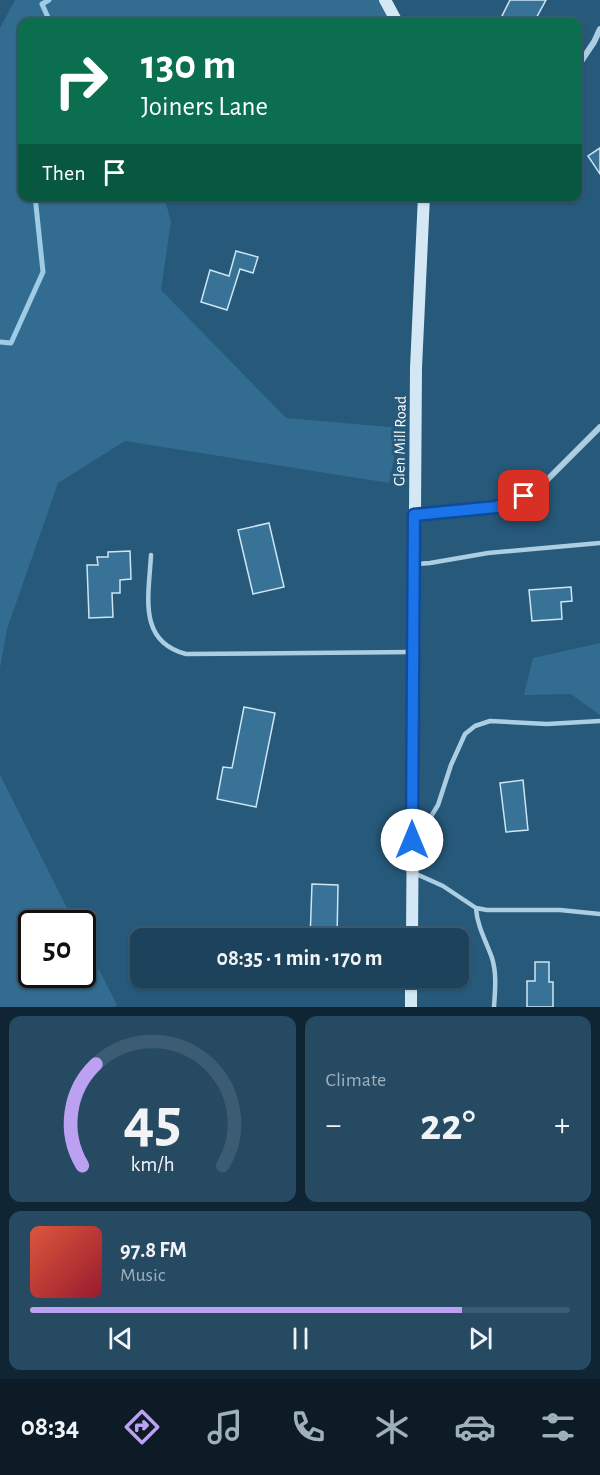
<!DOCTYPE html>
<html lang="en">
<head>
<meta charset="utf-8">
<style>
	body { margin:0; font-family:"Alegreya Sans",sans-serif; background:#254a62; color:#f1f3f6; height:100vh; display:flex; flex-direction:column; font-size:22px; white-space:nowrap }
	* { box-sizing:border-box; margin:0 }
	p { font-size:20px; color:#a0b0bb }
	.icon { flex:none; width:33px; height:33px; fill:none; stroke:currentColor; stroke-width:2; stroke-linecap:round; stroke-linejoin:round }
	.map { position:relative; height:1007px; overflow:hidden }
	.sheet { display:flex; flex-direction:column; gap:9px; padding:9px; background:#102533; flex:1 }
	.sheet>* { flex:none }
	.top-card { position:absolute; left:18px; top:18px; width:564px; height:183px; border-radius:12px; box-shadow:0 2px 4px #0004,0 0 0 2px #3b5c72; background:#0b6e4f; color:#fff; overflow:hidden }
	.speed { position:absolute; left:18px; top:910px; display:flex; gap:12px; font-size:30px; font-weight:700; text-align:center }
	.speed>* { display:grid; place-content:center; width:78px; height:78px; border-radius:50%; background:#1d435c; box-shadow:0 2px 4px #0004,0 0 0 2px #3b5c72; line-height:1 }
	.speed .limit { border:3px solid #111; border-radius:9px; background:#fff; color:#111 }
	.pin { position:absolute; display:grid; place-items:center; width:51px; height:51px; color:#fff; margin:-26px; border-radius:12px; box-shadow:0 3px 9px #0006 }
	.me { position:absolute; width:66px; margin:-33px; rotate:0deg; stroke-linejoin:round; filter:drop-shadow(0 0 4px #0008) }
	.turn { display:flex; align-items:center; gap:21px; height:126px; padding:0 24px; font-size:27px }
	.turn .icon { width:78px; height:78px; stroke-width:2.5 }
	.turn b { display:block; font-size:42px; line-height:51px }
	.then { display:flex; align-items:center; height:57px; padding:0 24px; background:#0003; gap:12px; font-size:22px }
	.big { font-size:45px; font-weight:600; line-height:1.1 }
	.sheet .tile { flex:1; display:flex; flex-direction:column; justify-content:center; gap:9px; min-width:0; padding:0 21px; border-radius:12px; background:#254a62 }
	.sheet .dial { align-items:center; gap:0 }
	.dial svg { height:156px; overflow:visible; fill:none; stroke:#3b5c72; stroke-width:7; stroke-linecap:round; text-anchor:middle }
	.dial text { fill:#f1f3f6; stroke:none }
	.song { display:flex; align-items:center; gap:18px }
	.cover { width:72px; height:72px; border-radius:9px; background:linear-gradient(135deg,hsl(10 70% 55%),hsl(350 70% 35%)) }
	.played { height:6px; border-radius:3px; background:linear-gradient(90deg,#bca0f2 80%,#3b5c72 80%) }
	.keys { display:flex; justify-content:space-around; direction:ltr }
	.heat { display:flex; justify-content:space-between; align-items:center; font-size:33px; direction:ltr }
	.sheet .tiles { flex:1; display:grid; gap:9px; grid-template-columns:1fr 1fr }
	.tile:last-child { grid-column:span 2 }
	.trip { position:absolute; left:130px; top:928px; width:339px; height:60px; border-radius:12px; background:#1d435c; box-shadow:0 2px 4px #0004,0 0 0 2px #3b5c72; font-weight:600; line-height:60px; text-align:center }
	.menu { display:flex; height:96px; justify-content:space-around; align-items:center; background:#0c1b25; color:#a0b0bb }
	.menu .icon { width:42px; height:42px }
	.menu .selected { color:#bca0f2 }
	.menu b { font-size:27px; color:#f1f3f6 }
	.map>svg:first-child { display:block }
</style>
</head>
<body>
<div class="map">
<svg width="600" height="1007" viewBox="0 0 600 1007">
	<rect width="100%" height="100%" fill="#27597a"/>
	<g fill="#326d91">
		<path d="M15,0H385L389,22H22V196L164,197L171,221L161,290L286,418L400,428L389,483L125,441L58,483L7,629L0,668V28Z"/>
		<path d="M600,643V715L571,694L524,695L533,658Z"/>
		<path d="M0,775L75,924H32V975H82L83,938L117,1005L114,1007H0Z"/>
	</g>
	<g fill="none" stroke-linecap="round" stroke-linejoin="round">
		<g stroke="#9fcbe4" stroke-width="5">
			<path d="M49,0L42,4L50,22"/>
			<path d="M0,342L11,343L43,272L35,196"/>
		</g>
	</g>
	<g fill="#387297" stroke="#cde5f3" stroke-width="1.5">
		<path d="M510,0H546L534,22H515L502,16Z"/>
		<path d="M600,148V174L588,156Z"/>
		<path d="M236,251L258,257L253,273L240,269L227,310L201,302L210,270L229,276Z"/>
		<path d="M269,523L284,587L253,594L238,530Z"/>
		<path d="M130,551L131,579L120,580V593H112L113,617L89,618L87,565H98L97,557H108V552Z"/>
		<path d="M571,587L572,601L561,602L562,619L532,621L529,590Z"/>
		<path d="M244,707L275,713L256,807L217,799L223,767L232,768Z"/>
		<path d="M523,780L528,830L506,832L500,783Z"/>
		<path d="M312,884L338,885L337,939H310Z"/>
		<path d="M535,962H549V982H553V1007H527V981H535Z"/>
	</g>
	<g fill="none" stroke-linecap="round" stroke-linejoin="round">
		<g stroke="#abcee3" stroke-width="4.5">
			<path d="M151,555C149,595 137,641 186,654L413,652"/>
			<path d="M417,564L430,563L488,553L600,543"/>
			<path d="M416,836L424,828L438,805L451,765L465,734L475,726L490,721L547,724L600,721"/>
			<path d="M414,873L443,886L476,908L487,910H560L600,914"/>
			<path d="M476,908C477,926 486,941 492,958C497,974 495,991 494,1007"/>
		</g>
		<g stroke="#abcee3" stroke-width="6">
			<path d="M578,66L594,42L600,29"/>
			<path d="M415,515L497,507L524,496L547,480L600,427"/>
		</g>
		<g stroke="#d3e7f4" stroke-width="12">
			<path d="M385,0L397,22"/>
			<path d="M412,939L416,368L424,196"/>
			<path d="M411,1007V978"/>
		</g>
	</g>
	<g fill="none" stroke-linecap="round" stroke-linejoin="round">
		<g stroke="#114b97" stroke-width="15">
			<path id="route" d="M412,840L414,515L496,507L524,496"/>
		</g>
		<use href="#route" stroke="#1a73e8" stroke-width="10"/>
	</g>
	<g text-anchor="middle" stroke-width="6" stroke-linejoin="round" paint-order="stroke">
		<g font-size="16" fill="#fff" stroke="#27597a">
			<text transform="translate(399 441) rotate(-89)" y="6">Glen Mill Road</text>
		</g>
	</g>
</svg>
<div class="speed"><div class="limit">50</div></div>
<div class="pin" style="left:524px;top:496px;background:#d93025"><svg class="icon" aria-label="arrive" viewBox="0 0 24 24"><path d="M6 21V4h12l-3 4 3 4H6"/></svg></div>
<svg class="me" style="left:412px;top:840px" viewBox="-20 -20 40 40"><circle r="19" fill="#fff"/><path d="M0-13L10 11 0 6-10 11z" fill="#1a73e8"/></svg>
<div class="trip">08:35 · 1 min · 170 m</div>
<div class="top-card">
<div class="turn"><svg class="icon" aria-label="right" viewBox="0 0 24 24"><path d="M7 20v-9h11M14 6l5 5-5 5"/></svg><div><b>130 m</b>Joiners Lane</div></div>
<div class="then">Then<svg class="icon" aria-label="arrive" viewBox="0 0 24 24"><path d="M6 21V4h12l-3 4 3 4H6"/></svg></div>
</div>
</div>
<section class="sheet">
<div class="tiles">
<div class="tile dial"><svg viewBox="0 0 100 80">
<path d="M14 69A42 42 0 1 1 86 69"/>
<path d="M14 69A42 42 0 0 1 21 17" stroke="#bca0f2"/>
<text x="50" y="56" font-size="32" font-weight="700">45</text>
<text x="50" y="72" font-size="11">km/h</text>
</svg></div>
<div class="tile"><p>Climate</p>
<div class="heat"><a>−</a><b class="big">22°</b><a>+</a></div>
</div>
<div class="tile">
<div class="song"><i class="cover"></i><div><b>97.8 FM</b><p>Music</p></div></div>
<div class="played"></div>
<div class="keys"><svg class="icon" aria-label="previous" viewBox="0 0 24 24"><path d="M18 5L8 12l10 7zM5 5v14"/></svg><svg class="icon" aria-label="pause" viewBox="0 0 24 24"><path d="M8 5v14M16 5v14"/></svg><svg class="icon" aria-label="next" viewBox="0 0 24 24"><path d="M6 5l10 7-10 7zM19 5v14"/></svg></div>
</div>
</div>
</section>
<nav class="menu">
<b>08:34</b>
<svg class="icon selected" aria-label="directions" viewBox="0 0 24 24"><path d="M12 3l9 9-9 9-9-9zM9 14v-3h6M13 9l2 2-2 2"/></svg>
<svg class="icon" aria-label="music" viewBox="0 0 24 24"><path d="M9 18V5l10-2v13"/><circle cx="6" cy="18" r="3"/><circle cx="16" cy="16" r="3"/></svg>
<svg class="icon" aria-label="phone" viewBox="0 0 24 24"><path d="M5 4h4l2 5-3 2q2 4 5 5l2-3 5 2v4C11 20 4 13 5 4z"/></svg>
<svg class="icon" aria-label="climate" viewBox="0 0 24 24"><path d="M12 3v18M4 7l16 10M4 17L20 7"/></svg>
<svg class="icon" aria-label="car" viewBox="0 0 24 24"><path d="M5 17H2v-5l4-1 3-4h7l3 4 3 1v5h-3M9 17h6M6 11h13"/><circle cx="7" cy="17" r="2"/><circle cx="17" cy="17" r="2"/></svg>
<svg class="icon" aria-label="filters" viewBox="0 0 24 24"><path d="M4 7h16M4 17h16"/><circle cx="9" cy="7" r="2"/><circle cx="15" cy="17" r="2"/></svg>
</nav>
</body>
</html>
